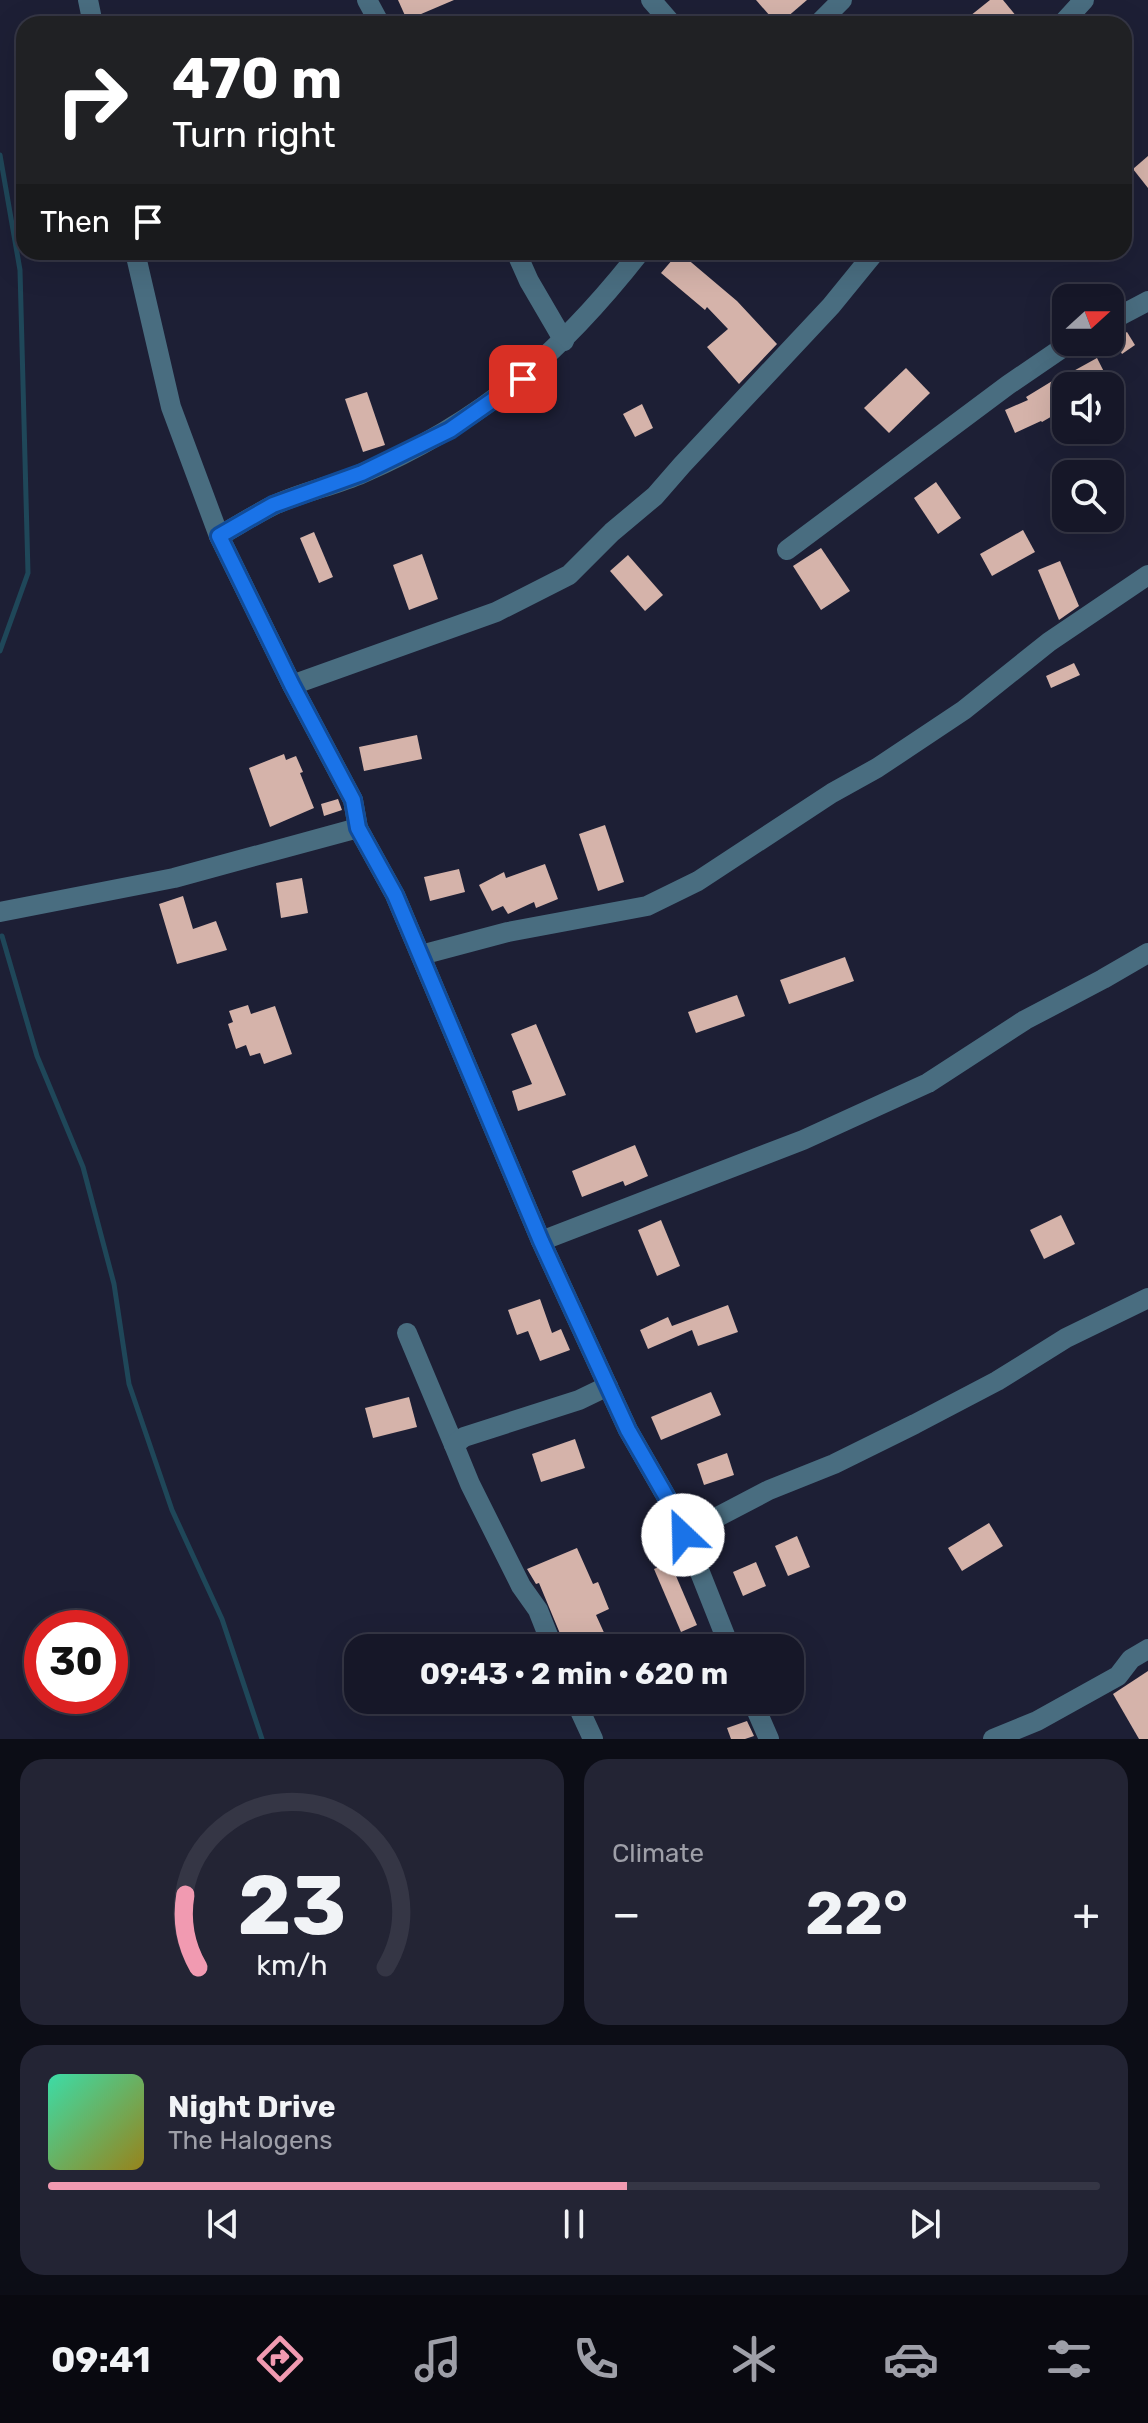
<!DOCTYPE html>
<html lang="en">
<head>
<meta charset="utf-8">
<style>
	body { margin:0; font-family:Rubik,sans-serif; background:#232434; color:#f1f3f6; height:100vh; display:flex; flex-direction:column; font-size:30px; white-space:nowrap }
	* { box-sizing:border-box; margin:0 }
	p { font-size:26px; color:#9e9fa8 }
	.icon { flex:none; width:44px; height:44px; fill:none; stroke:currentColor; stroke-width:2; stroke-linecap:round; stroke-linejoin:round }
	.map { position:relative; height:1739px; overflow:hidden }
	.sheet { display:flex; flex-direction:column; gap:20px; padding:20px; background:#0c0d16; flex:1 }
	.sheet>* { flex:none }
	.guide { position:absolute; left:16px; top:16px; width:1116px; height:244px; border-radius:24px; box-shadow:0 8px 32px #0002,0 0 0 2px #353645; background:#202124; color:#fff; overflow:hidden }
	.needle { width:52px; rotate:69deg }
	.controls { position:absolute; left:1052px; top:284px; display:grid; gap:16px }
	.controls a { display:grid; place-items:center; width:72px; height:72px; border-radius:16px; background:#161728; box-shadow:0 8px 32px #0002,0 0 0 2px #353645; font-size:40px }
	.speed { position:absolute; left:24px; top:1610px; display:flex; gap:16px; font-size:40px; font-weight:700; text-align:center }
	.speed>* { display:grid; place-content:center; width:104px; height:104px; border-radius:50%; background:#161728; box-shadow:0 8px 32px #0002,0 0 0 2px #353645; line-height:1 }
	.speed .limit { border:12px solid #d22; background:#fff; color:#111 }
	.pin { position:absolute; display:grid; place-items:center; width:68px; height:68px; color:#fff; margin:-34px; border-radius:16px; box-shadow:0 4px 12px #0006 }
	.me { position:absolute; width:88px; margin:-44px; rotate:336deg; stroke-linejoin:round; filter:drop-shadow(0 0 6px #0008) }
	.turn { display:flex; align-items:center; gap:28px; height:168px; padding:0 24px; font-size:36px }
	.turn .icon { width:104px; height:104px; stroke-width:2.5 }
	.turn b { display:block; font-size:56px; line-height:68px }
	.then { display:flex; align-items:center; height:76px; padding:0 24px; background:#0003; gap:16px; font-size:30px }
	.big { font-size:60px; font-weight:700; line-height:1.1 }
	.sheet .widget { flex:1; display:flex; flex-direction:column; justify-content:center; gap:12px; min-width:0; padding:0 28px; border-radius:24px; background:#232434 }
	.sheet .dial { align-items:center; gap:0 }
	.dial svg { height:208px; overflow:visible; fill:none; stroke:#353645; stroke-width:7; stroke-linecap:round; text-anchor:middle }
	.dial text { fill:#f1f3f6; stroke:none }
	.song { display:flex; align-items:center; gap:24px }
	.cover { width:96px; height:96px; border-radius:12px; background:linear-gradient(135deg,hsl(160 70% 55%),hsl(50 70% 35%)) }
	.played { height:8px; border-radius:4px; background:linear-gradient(90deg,#f19ab1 55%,#353645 55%) }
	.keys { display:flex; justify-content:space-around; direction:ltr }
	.heat { display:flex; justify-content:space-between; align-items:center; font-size:44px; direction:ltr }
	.sheet .tiles { flex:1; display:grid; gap:20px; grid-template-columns:1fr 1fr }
	.widget:last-child { grid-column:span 2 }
	.trip { position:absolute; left:344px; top:1634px; width:460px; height:80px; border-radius:24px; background:#161728; box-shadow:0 8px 32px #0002,0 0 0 2px #353645; font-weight:700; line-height:80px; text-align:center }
	.tabs { display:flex; height:128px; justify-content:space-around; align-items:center; background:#090910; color:#9e9fa8 }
	.tabs .icon { width:56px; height:56px }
	.tabs .active { color:#f19ab1 }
	.tabs b { font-size:36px; color:#f1f3f6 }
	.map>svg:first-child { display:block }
</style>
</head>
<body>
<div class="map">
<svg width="1148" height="1739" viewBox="0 0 1148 1739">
	<rect width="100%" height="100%" fill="#1d1f35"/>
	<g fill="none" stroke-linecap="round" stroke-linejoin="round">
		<g stroke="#1f4759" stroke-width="5">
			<path d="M0,155L20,270L28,573L0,651"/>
			<path d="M2,936L37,1056L83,1167L114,1284L129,1384L172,1510L222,1619L262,1739"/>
		</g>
	</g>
	<g fill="#d5b3aa">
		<path d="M398,0H454L407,20Z"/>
		<path d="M756,0H807L779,24H777Z"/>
		<path d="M990,0H1003L1017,17L1008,24H960Z"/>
		<path d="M1148,156V188L1133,169Z"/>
		<path d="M679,252L737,301L777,344L739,384L707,347L728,329L707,307L705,310L661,273Z"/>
		<path d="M1127,332L1135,345L1122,354L1114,340Z"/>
		<path d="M1097,358L1125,413L1110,421V386H1066V408L1042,422L1041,421L1015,433L1005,410L1028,400L1026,397L1067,372L1068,374Z"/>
		<path d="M906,368L930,393L889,433L864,408Z"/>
		<path d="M367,392L385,445L363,452L345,399Z"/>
		<path d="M642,404L653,428L635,437L623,414Z"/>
		<path d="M936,482L961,518L938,534L914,498Z"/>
		<path d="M1023,530L1035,552L992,576L980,554Z"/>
		<path d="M314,532L333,577L319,583L300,538Z"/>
		<path d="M821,548L850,591L821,610L793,566Z"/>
		<path d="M422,554L438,599L409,610L393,565Z"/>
		<path d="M628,555L663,595L645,611L610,571Z"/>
		<path d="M1060,561L1079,606L1059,620L1038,570Z"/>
		<path d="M1074,663L1080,675L1051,688L1046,676Z"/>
		<path d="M417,735L422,759L364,771L359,747Z"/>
		<path d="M284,754L286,760L296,756L303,772L300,773L314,808L270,827L249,768Z"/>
		<path d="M338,799L342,810L324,816L321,804Z"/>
		<path d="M605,825L624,882L598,891L579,834Z"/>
		<path d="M545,864L558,899L536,908L534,902L508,914L503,906L492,911L479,885L504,872L506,878Z"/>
		<path d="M459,869L465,892L430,901L424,877Z"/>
		<path d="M302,878L308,913L281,918L276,883Z"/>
		<path d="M183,896L193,929L216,921L227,950L177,964L159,904Z"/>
		<path d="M845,957L854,981L789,1004L780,980Z"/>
		<path d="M737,995L745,1016L696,1033L688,1012Z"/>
		<path d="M248,1005L251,1014L275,1006L292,1054L264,1064L260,1053L250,1056L246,1045L236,1049L228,1024L233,1022L229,1011Z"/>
		<path d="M536,1024L566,1095L518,1111L512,1091L532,1084L511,1034Z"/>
		<path d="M635,1145L648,1176L625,1186L623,1181L582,1197L572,1171Z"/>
		<path d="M1061,1215L1075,1244L1044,1259L1030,1230Z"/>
		<path d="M661,1220L680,1266L657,1276L638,1230Z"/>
		<path d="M540,1299L552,1333L561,1329L570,1350L540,1361L528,1331L517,1335L508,1310Z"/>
		<path d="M728,1305L738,1332L698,1346L692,1330L648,1349L640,1330L668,1317L672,1326Z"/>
		<path d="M711,1392L721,1415L661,1440L651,1417Z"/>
		<path d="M409,1397L417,1427L373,1438L365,1408Z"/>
		<path d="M575,1439L585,1468L541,1482L532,1454Z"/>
		<path d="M727,1453L734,1475L704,1485L697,1464Z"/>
		<path d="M989,1523L1003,1546L962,1571L948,1548Z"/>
		<path d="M797,1536L810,1567L788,1576L775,1546Z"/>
		<path d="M577,1548L593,1584L598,1582L609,1609L596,1615L611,1648H566L539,1583L536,1584L527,1569Z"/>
		<path d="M670,1562L697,1625L681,1632L654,1569Z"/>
		<path d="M756,1562L766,1586L743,1596L733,1572Z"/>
		<path d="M1148,1671V1739H1139L1113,1694Z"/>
		<path d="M747,1721L754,1736L745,1739H731L727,1728Z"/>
	</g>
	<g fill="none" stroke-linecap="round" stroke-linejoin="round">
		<g stroke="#496d80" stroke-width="20">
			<path d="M88,0L93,24"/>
			<path d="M367,0L380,24"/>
			<path d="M651,0L672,24"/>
			<path d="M818,24L842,0"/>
			<path d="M1062,24L1084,0"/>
			<path d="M135,252L171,407L219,536L292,685L353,800L358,828L395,895L541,1241L628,1430L678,1517L730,1648"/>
			<path d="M516,252L529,281L564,341"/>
			<path d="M1110,321L1148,301"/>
			<path d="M219,536C237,526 254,515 272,506C301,492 334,486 363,473C483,421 560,354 640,252"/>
			<path d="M787,550L1008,385L1071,342"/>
			<path d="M292,685L496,612L569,575L612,532L655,496L682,465L831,306L875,252"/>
			<path d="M0,912L174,878L358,828"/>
			<path d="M421,955L508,932L647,906L698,881L832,793L877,768L964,710L1049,642L1148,575"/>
			<path d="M541,1241L803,1140L928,1083L1025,1020L1103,979L1148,953"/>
			<path d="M407,1333L454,1445"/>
			<path d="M683,1535L769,1490L834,1464L915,1424L997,1381L1066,1338L1148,1298"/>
			<path d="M553,1648L538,1610L521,1586L470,1484L454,1445L464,1437L579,1400L608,1386"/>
			<path d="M575,1700L593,1739"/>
			<path d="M752,1700L769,1739"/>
			<path d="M993,1739L1037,1721L1118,1676L1131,1659L1148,1649"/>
		</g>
	</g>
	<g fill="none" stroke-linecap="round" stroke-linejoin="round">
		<g stroke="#114b97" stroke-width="20">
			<path id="route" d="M523,379L450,430L362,473L273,505L219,536L292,685L353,800L358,828L395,895L541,1241L628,1430L678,1517L683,1535"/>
		</g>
		<use href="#route" stroke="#1a73e8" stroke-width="14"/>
	</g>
</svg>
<div class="controls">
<a><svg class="needle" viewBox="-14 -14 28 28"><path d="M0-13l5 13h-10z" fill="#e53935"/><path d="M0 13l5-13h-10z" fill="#9e9fa8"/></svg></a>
<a><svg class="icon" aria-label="sound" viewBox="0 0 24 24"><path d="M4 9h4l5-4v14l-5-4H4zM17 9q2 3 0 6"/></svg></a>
<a><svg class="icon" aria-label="search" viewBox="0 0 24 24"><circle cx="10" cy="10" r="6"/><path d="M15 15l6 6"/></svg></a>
</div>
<div class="speed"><div class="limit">30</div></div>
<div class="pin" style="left:523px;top:379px;background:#d93025"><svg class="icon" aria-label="arrive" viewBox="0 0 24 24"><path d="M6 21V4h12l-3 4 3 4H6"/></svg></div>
<svg class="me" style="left:683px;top:1535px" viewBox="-20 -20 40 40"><circle r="19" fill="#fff"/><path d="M0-13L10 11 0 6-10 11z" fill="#1a73e8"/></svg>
<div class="trip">09:43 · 2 min · 620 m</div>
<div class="guide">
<div class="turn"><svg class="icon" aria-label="right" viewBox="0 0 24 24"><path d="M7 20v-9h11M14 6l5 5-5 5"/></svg><div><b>470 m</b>Turn right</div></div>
<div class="then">Then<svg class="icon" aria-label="arrive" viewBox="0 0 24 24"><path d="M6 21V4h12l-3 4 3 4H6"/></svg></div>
</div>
</div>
<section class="sheet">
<div class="tiles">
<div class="widget dial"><svg viewBox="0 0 100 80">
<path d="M14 69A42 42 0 1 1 86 69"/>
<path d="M14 69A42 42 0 0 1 9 41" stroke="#f19ab1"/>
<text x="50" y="56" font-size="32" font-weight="700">23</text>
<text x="50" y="72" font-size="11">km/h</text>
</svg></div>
<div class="widget"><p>Climate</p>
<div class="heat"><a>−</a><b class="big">22°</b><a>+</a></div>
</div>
<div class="widget">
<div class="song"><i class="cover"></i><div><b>Night Drive</b><p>The Halogens</p></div></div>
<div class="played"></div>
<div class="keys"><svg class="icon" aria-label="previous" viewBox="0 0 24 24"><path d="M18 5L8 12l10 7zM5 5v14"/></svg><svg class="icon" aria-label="pause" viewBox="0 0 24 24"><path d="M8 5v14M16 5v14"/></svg><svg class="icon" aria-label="next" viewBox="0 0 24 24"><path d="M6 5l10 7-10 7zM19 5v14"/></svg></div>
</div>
</div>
</section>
<nav class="tabs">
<b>09:41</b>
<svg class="icon active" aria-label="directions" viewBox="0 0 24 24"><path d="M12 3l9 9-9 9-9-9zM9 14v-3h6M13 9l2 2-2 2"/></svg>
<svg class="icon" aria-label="music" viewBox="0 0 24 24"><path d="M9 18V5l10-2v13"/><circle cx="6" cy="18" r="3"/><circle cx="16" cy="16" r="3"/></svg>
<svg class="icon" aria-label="phone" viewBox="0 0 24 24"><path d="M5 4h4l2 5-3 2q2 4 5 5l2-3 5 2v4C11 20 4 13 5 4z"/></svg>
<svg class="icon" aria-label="climate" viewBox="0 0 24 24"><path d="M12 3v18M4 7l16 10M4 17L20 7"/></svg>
<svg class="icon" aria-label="car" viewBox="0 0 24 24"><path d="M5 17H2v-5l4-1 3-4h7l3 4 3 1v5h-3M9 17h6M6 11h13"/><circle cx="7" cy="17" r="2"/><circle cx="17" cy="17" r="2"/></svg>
<svg class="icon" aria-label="filters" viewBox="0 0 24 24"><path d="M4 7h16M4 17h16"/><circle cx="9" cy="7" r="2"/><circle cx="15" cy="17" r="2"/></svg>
</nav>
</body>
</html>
